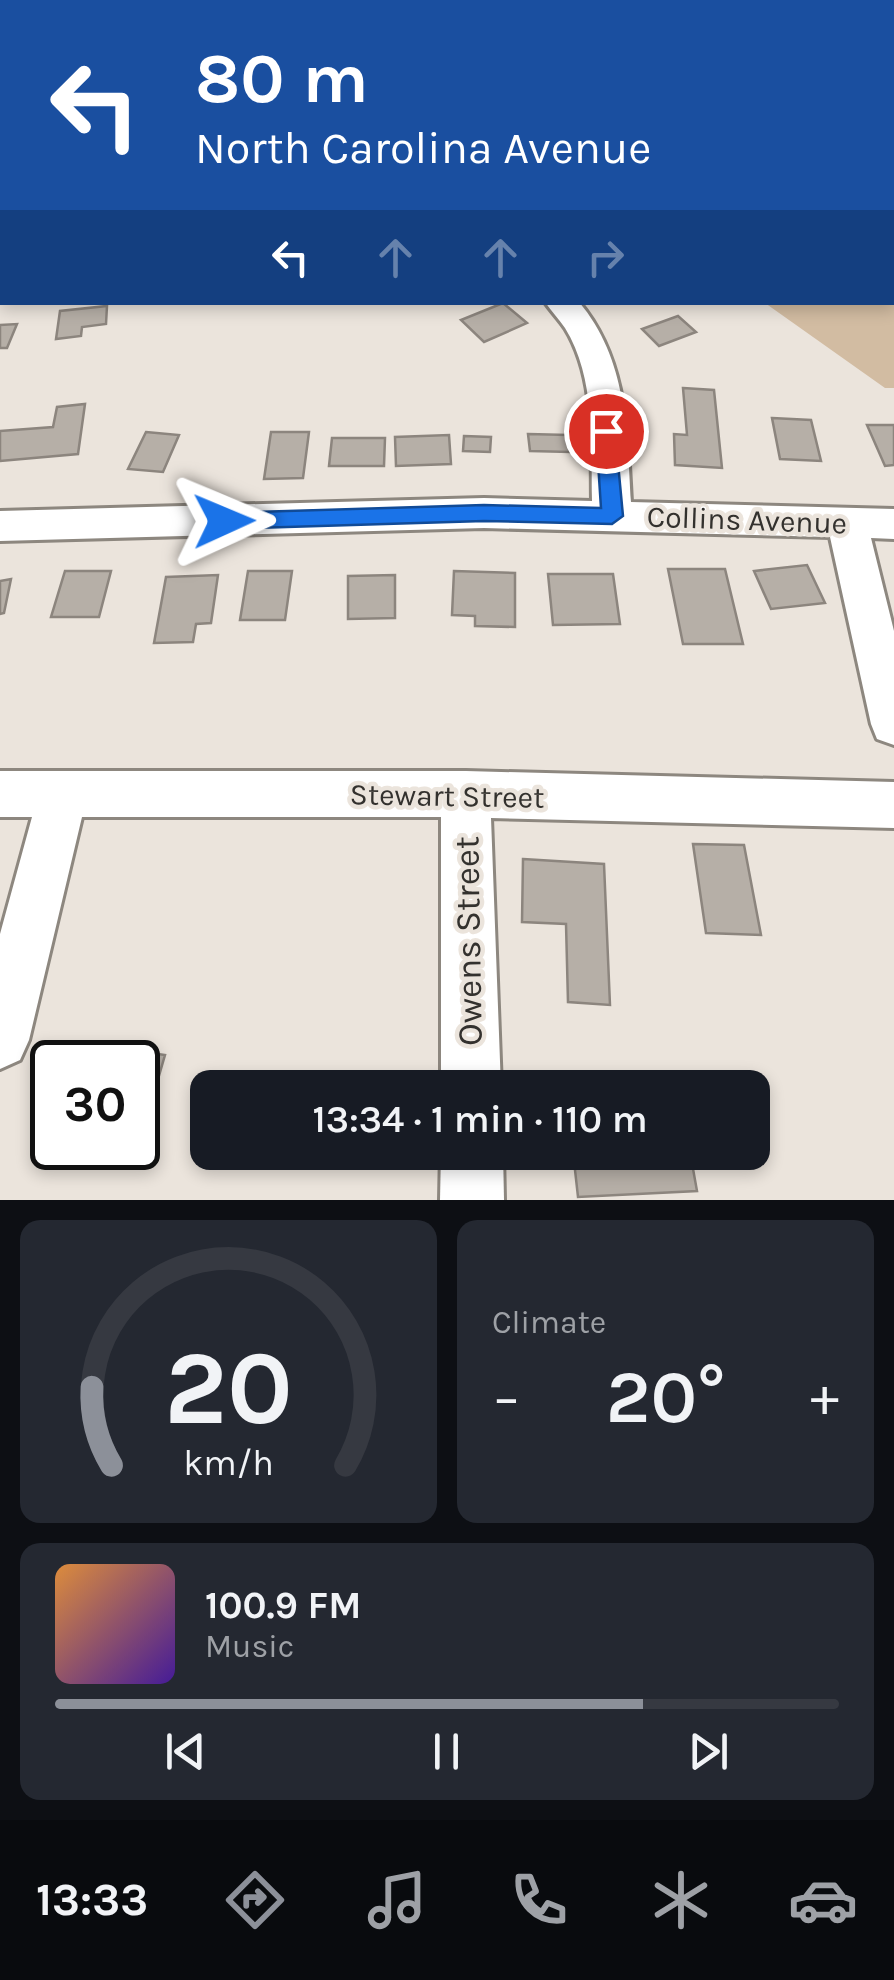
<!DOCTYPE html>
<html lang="en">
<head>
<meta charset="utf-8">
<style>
	body { margin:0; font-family:Karla,sans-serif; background:#242831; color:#f1f3f6; height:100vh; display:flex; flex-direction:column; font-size:38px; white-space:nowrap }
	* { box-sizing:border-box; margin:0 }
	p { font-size:32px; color:#9ea1a6 }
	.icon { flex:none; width:55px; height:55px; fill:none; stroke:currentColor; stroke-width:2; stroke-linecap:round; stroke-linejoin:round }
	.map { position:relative; height:1200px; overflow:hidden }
	.panel { display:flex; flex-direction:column; gap:20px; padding:20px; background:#0d0f14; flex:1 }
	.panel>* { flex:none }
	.hud { position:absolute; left:0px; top:0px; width:895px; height:305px; box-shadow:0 5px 15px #0003; background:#1a4fa0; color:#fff; overflow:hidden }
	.speed { position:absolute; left:30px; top:1040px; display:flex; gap:20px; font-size:50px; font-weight:700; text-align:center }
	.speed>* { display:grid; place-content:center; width:130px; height:130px; border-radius:50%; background:#171b24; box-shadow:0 5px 15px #0003; line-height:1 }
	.speed .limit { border:5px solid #111; border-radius:15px; background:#fff; color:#111 }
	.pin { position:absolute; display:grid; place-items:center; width:85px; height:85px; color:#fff; margin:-42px; border:5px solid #fff; border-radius:50%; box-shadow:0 2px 10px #0007 }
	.me { position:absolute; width:110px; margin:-55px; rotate:89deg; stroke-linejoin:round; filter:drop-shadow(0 0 8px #0008) }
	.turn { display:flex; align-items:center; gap:35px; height:210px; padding:0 30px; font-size:45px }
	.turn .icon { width:130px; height:130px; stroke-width:2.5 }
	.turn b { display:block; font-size:70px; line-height:85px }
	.lanes { display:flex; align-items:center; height:95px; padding:0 30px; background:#0003; justify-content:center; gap:50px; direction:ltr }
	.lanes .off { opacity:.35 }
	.big { font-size:75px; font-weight:600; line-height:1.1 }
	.panel .widget { flex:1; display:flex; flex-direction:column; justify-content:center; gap:15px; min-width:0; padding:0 35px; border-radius:20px; background:#242831 }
	.panel .dial { align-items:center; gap:0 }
	.dial svg { height:260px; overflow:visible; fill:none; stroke:#363941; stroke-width:7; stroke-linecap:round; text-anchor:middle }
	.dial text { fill:#f1f3f6; stroke:none }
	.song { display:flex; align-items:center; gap:30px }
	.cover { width:120px; height:120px; border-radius:15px; background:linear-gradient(135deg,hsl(30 70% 55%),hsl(260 70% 35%)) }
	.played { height:10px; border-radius:5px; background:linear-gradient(90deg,#8c9099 75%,#363941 75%) }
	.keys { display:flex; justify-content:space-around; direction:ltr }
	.heat { display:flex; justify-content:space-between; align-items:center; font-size:55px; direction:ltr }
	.panel .tiles { flex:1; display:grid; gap:20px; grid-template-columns:1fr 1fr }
	.widget:last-child { grid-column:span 2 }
	.trip { position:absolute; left:190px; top:1070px; width:580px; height:100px; border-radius:20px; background:#171b24; box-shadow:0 5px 15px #0003; font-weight:600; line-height:100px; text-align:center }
	.tab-bar { display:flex; height:160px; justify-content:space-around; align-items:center; background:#090b0e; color:#9ea1a6 }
	.tab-bar .icon { width:70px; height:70px }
	.tab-bar .selected { color:#8c9099 }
	.tab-bar b { font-size:45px; color:#f1f3f6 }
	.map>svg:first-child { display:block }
</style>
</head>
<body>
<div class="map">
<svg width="894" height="1200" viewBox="0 0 894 1200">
	<rect width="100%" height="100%" fill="#ebe4dc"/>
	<path fill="#d2bca2" d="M709,0H894V388H885L765,303L892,302V2Z"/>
	<g fill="#b6afa7" stroke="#8c857e" stroke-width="2.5">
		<path d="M503,303L527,323L484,342L461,320Z"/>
		<path d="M107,306L106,324L82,327L81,336L56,339L60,311Z"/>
		<path d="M678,316L696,332L659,346L642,329Z"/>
		<path d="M17,324L7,348H0V325Z"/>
		<path d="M683,388L714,390L722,468L675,465L674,434L687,435Z"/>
		<path d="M85,404L78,454L0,461V431L53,427L57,407Z"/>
		<path d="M772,418L811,420L821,461L780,459Z"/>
		<path d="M867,425H894V465L885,466Z"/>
		<path d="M146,432L179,435L163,472L128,469Z"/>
		<path d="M271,432H309L303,478L264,479Z"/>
		<path d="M528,434L568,435L570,452L530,451Z"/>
		<path d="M449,435L451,464L396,466L395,437Z"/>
		<path d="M464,436L491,437L490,452L463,451Z"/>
		<path d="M332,438H385L384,466H329Z"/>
		<path d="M807,565L825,603L771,609L754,571Z"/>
		<path d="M668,569H725L743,644H683Z"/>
		<path d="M65,571H111L99,617H51Z"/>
		<path d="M248,571H292L285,620H240Z"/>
		<path d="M454,571L515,573V627L475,626V616L452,615Z"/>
		<path d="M548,574H613L620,624L553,625Z"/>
		<path d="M218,575L211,623L196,624L193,642L154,643L166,577Z"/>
		<path d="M395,575V618L348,619V576Z"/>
		<path d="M11,579L4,613L0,614V581Z"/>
		<path d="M693,844L744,845L761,935L706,933Z"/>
		<path d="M523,859L604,864L610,1005L568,1002L566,924L522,922Z"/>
		<path d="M103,1046L165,1055L138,1148H134H138V1062H97Z"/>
		<path d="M573,1152H690L697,1191L578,1197Z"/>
	</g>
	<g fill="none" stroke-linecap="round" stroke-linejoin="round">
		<g stroke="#8d877f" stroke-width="6">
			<g id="minor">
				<path d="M557,0H579V2H558Z"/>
				<rect x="0" y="274" width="2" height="18"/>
				<path d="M545,302H579C627,359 627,431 631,502L894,509V539L871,538L894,631V745L877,739L871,724L830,537L484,528L0,541V511L484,498L592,501C591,445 596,378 565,328C559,319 551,311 545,302Z"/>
				<path d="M0,771H466L894,782V828L491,818L501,1088H441V817H82L29,1040L20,1060L0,1069V934L32,817H0Z"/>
				<path d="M441,1152H503L504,1200H440Z"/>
			</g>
		</g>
		<use href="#minor" fill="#fff" fill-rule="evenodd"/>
	</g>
	<path fill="#1a73e8" stroke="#114b97" stroke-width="2.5" d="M606,424L615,431L623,516L612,524L484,521L224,529L213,521L224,513L484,505L601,508L596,431Z"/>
	<g text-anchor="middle" stroke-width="9" stroke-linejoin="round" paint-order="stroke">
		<g font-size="30" fill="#33312e" stroke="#ebe4dc">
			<text transform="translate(747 520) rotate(2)" y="10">Collins Avenue</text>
			<text transform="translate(447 796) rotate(1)" y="10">Stewart Street</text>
		</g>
		<g font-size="35" fill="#33312e" stroke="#ebe4dc">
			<text transform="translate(468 941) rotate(-91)" y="12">Owens Street</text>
		</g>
	</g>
</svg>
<div class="speed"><div class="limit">30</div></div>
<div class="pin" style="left:606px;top:431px;background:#d93025"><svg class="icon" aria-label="arrive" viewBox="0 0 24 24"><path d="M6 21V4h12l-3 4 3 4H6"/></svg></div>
<svg class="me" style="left:224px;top:521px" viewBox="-20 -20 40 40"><path d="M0-17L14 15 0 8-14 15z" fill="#1a73e8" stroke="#fff" stroke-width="4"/></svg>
<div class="trip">13:34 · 1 min · 110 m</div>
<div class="hud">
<div class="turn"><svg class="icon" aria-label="left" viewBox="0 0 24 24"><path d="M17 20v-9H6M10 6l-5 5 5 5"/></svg><div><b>80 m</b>North Carolina Avenue</div></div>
<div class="lanes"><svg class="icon" aria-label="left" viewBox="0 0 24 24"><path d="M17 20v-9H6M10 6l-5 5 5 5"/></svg><svg class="icon off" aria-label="ahead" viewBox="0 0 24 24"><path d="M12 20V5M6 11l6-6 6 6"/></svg><svg class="icon off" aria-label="ahead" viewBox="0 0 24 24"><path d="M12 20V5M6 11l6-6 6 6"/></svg><svg class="icon off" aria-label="right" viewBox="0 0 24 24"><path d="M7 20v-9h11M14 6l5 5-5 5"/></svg></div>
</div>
</div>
<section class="panel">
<div class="tiles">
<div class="widget dial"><svg viewBox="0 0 100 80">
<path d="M14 69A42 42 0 1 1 86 69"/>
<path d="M14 69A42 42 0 0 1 8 45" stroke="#8c9099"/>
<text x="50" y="56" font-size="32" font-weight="700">20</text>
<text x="50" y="72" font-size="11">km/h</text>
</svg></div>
<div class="widget"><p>Climate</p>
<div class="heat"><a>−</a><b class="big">20°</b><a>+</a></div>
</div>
<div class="widget">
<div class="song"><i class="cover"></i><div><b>100.9 FM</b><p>Music</p></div></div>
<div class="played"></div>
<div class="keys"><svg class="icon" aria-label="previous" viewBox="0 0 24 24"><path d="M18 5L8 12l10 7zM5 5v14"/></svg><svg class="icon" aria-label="pause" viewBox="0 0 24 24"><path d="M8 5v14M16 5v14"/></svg><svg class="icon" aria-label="next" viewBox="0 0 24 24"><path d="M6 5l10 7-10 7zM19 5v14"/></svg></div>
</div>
</div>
</section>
<nav class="tab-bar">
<b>13:33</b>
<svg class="icon selected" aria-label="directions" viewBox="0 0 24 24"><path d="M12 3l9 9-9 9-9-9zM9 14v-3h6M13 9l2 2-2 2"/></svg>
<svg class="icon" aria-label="music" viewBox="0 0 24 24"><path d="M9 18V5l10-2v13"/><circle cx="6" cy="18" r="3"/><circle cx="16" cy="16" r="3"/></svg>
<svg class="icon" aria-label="phone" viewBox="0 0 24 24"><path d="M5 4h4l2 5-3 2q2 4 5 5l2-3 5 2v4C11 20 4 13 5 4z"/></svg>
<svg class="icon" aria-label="climate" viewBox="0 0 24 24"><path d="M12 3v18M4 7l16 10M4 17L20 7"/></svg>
<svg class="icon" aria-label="car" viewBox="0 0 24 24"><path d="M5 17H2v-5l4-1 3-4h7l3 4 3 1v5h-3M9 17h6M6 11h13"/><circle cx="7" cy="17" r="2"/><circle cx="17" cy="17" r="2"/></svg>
</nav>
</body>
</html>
